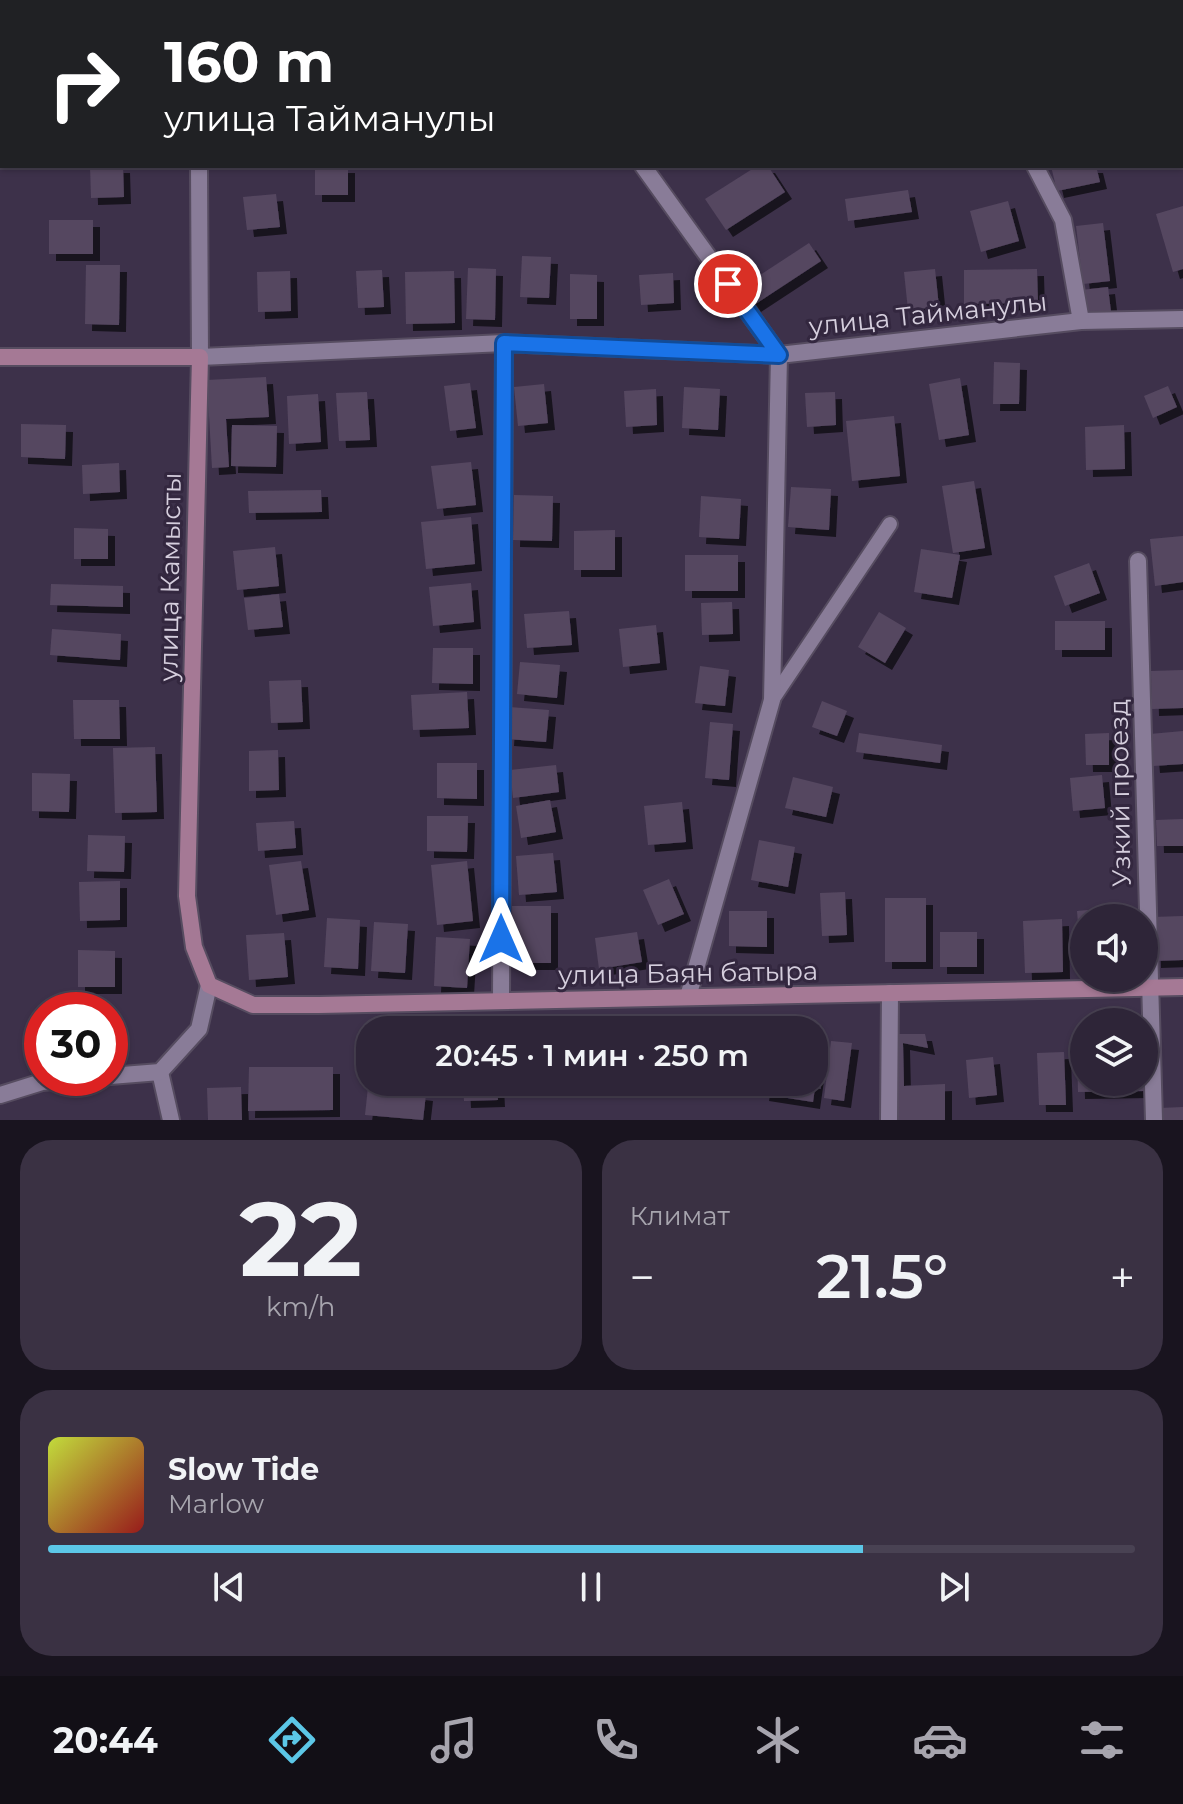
<!DOCTYPE html>
<html lang="ru">
<head>
<meta charset="utf-8">
<style>
	body { margin:0; font-family:Montserrat,sans-serif; background:#3a3143; color:#f1f3f6; height:100vh; display:flex; flex-direction:column; font-size:30px; white-space:nowrap }
	* { box-sizing:border-box; margin:0 }
	p { font-size:26px; color:#a7a5ae }
	.icon { flex:none; width:44px; height:44px; fill:none; stroke:currentColor; stroke-width:2; stroke-linecap:round; stroke-linejoin:round }
	.map { position:relative; height:1120px; overflow:hidden }
	.sheet { display:flex; flex-direction:column; gap:20px; padding:20px; background:#19141f; flex:1 }
	.sheet>* { flex:none }
	.banner { position:absolute; left:0px; top:0px; width:1184px; height:168px; box-shadow:0 2px 6px #0004,0 0 0 2px #494253; background:#202124; color:#fff; overflow:hidden }
	.tools { position:absolute; left:1070px; top:904px; display:grid; gap:16px }
	.tools a { display:grid; place-items:center; width:88px; height:88px; border-radius:50%; background:#2e2538; box-shadow:0 2px 6px #0004,0 0 0 2px #494253; font-size:40px }
	.speed { position:absolute; left:24px; top:992px; display:flex; gap:16px; font-size:40px; font-weight:700; text-align:center }
	.speed>* { display:grid; place-content:center; width:104px; height:104px; border-radius:50%; background:#2e2538; box-shadow:0 2px 6px #0004,0 0 0 2px #494253; line-height:1 }
	.speed .limit { border:12px solid #d22; background:#fff; color:#111 }
	.pin { position:absolute; display:grid; place-items:center; width:68px; height:68px; color:#fff; margin:-34px; border:4px solid #fff; border-radius:50%; box-shadow:0 2px 8px #0007 }
	.me { position:absolute; width:88px; margin:-44px; rotate:0deg; stroke-linejoin:round; filter:drop-shadow(0 0 6px #0008) }
	.turn { display:flex; align-items:center; gap:28px; height:168px; padding:0 32px; font-size:36px }
	.turn .icon { width:104px; height:104px; stroke-width:2.5 }
	.turn b { display:block; font-size:56px; line-height:68px }
	.big { font-size:60px; font-weight:600; line-height:1.1 }
	.sheet .card { flex:1; display:flex; flex-direction:column; justify-content:center; gap:12px; min-width:0; padding:0 28px; border-radius:32px; background:#3a3143 }
	.sheet .dial { align-items:center; gap:0 }
	.dial b { font-size:104px; line-height:1 }
	.song { display:flex; align-items:center; gap:24px }
	.cover { width:96px; height:96px; border-radius:12px; background:linear-gradient(135deg,hsl(70 70% 55%),hsl(0 70% 35%)) }
	.played { height:8px; border-radius:4px; background:linear-gradient(90deg,#5cc7e7 75%,#494253 75%) }
	.keys { display:flex; justify-content:space-around; direction:ltr }
	.heat { display:flex; justify-content:space-between; align-items:center; font-size:44px; direction:ltr }
	.sheet .tiles { flex:1; display:grid; gap:20px; grid-template-columns:1fr 1fr }
	.card:last-child { grid-column:span 2 }
	.trip { position:absolute; left:356px; top:1016px; width:472px; height:80px; border-radius:32px; background:#2e2538; box-shadow:0 2px 6px #0004,0 0 0 2px #494253; font-weight:600; line-height:80px; text-align:center }
	.menu { display:flex; height:128px; justify-content:space-around; align-items:center; background:#120f16; color:#a7a5ae }
	.menu .icon { width:56px; height:56px }
	.menu .active { color:#5cc7e7 }
	.menu b { font-size:36px; color:#f1f3f6 }
	.map>svg:first-child { display:block }
</style>
</head>
<body>
<div class="map">
<svg width="1183" height="1120" viewBox="0 0 1183 1120">
	<defs>
		<filter id="shadow"><feDropShadow dx="7" dy="7" stdDeviation="0" flood-color="#0009"/></filter>
	</defs>
	<rect width="100%" height="100%" fill="#3d314a"/>
	<g fill="#554760" filter="url(#shadow)">
		<path d="M90,166H123L124,197L91,198Z"/>
		<rect x="315" y="166" width="33" height="29"/>
		<path d="M757,166H768L785,192L726,230L705,199Z"/>
		<path d="M1051,166H1096L1100,182L1057,191Z"/>
		<path d="M908,190L912,212L848,221L845,199Z"/>
		<path d="M276,194L280,227L247,230L243,197Z"/>
		<path d="M1008,201L1019,241L981,252L970,211Z"/>
		<path d="M1183,206V269L1173,272L1156,214Z"/>
		<rect x="49" y="220" width="44" height="34"/>
		<path d="M1103,223L1110,281L1083,284L1076,226Z"/>
		<path d="M809,243L821,261L754,305L742,287Z"/>
		<path d="M522,256L551,257L549,298L520,297Z"/>
		<path d="M86,265H120L119,325L85,324Z"/>
		<path d="M468,268L496,269L495,320L466,319Z"/>
		<path d="M935,269L939,307L908,310L904,272Z"/>
		<path d="M1037,269L1038,303L964,304V270Z"/>
		<path d="M382,270L384,307L358,308L356,271Z"/>
		<path d="M290,271L291,311L258,312L257,272Z"/>
		<path d="M454,271L455,323L406,324L405,272Z"/>
		<path d="M673,273L674,303L641,305L639,275Z"/>
		<path d="M570,274L597,275V319H570Z"/>
		<path d="M1108,287L1111,312L1084,315L1081,290Z"/>
		<path d="M994,362L1020,363L1019,404H993Z"/>
		<path d="M266,377L269,417L226,419L229,467L212,468L207,380Z"/>
		<path d="M960,378L969,435L939,440L929,384Z"/>
		<path d="M470,383L476,428L450,431L444,386Z"/>
		<path d="M544,384L548,423L518,426L514,387Z"/>
		<path d="M1168,386L1177,407L1153,418L1144,396Z"/>
		<path d="M684,387L720,389L718,430L682,428Z"/>
		<path d="M656,389L657,425L626,427L624,391Z"/>
		<path d="M367,392L370,440L339,441L336,393Z"/>
		<path d="M835,392L836,425L807,427L805,393Z"/>
		<path d="M318,394L321,442L289,444L287,396Z"/>
		<path d="M894,416L900,476L852,481L846,421Z"/>
		<path d="M21,424L66,425L65,459L21,457Z"/>
		<path d="M232,425L277,426L276,467L231,466Z"/>
		<path d="M1124,425L1125,469L1086,470L1085,427Z"/>
		<path d="M471,462L476,505L437,509L431,466Z"/>
		<path d="M119,463L120,492L83,494L82,465Z"/>
		<path d="M974,481L985,548L953,553L942,486Z"/>
		<path d="M791,487L831,489L829,530L788,527Z"/>
		<path d="M321,490L322,512L249,513L248,491Z"/>
		<path d="M514,495L553,496L552,541L513,540Z"/>
		<path d="M701,496L741,499L739,539L699,537Z"/>
		<path d="M471,517L475,564L426,569L421,522Z"/>
		<path d="M74,528L108,529V559H74Z"/>
		<path d="M615,530V570H574V531Z"/>
		<path d="M1183,536V582L1155,586L1150,539Z"/>
		<path d="M275,547L279,586L237,590L233,551Z"/>
		<path d="M921,549L960,555L952,598L914,592Z"/>
		<rect x="685" y="555" width="53" height="36"/>
		<path d="M1089,563L1100,593L1065,606L1054,576Z"/>
		<path d="M471,583L474,622L433,626L429,587Z"/>
		<path d="M51,584L123,586V607L50,605Z"/>
		<path d="M279,594L283,627L248,630L244,598Z"/>
		<path d="M732,602L733,634L702,635L701,603Z"/>
		<path d="M569,611L572,645L527,648L524,614Z"/>
		<path d="M879,612L906,628L885,663L858,647Z"/>
		<rect x="1055" y="621" width="50" height="29"/>
		<path d="M656,625L660,663L623,667L619,629Z"/>
		<path d="M52,629L121,634L120,660L50,655Z"/>
		<path d="M433,648H473V684L432,683Z"/>
		<path d="M520,662L560,665L557,698L517,694Z"/>
		<path d="M700,666L729,670L725,706L695,703Z"/>
		<path d="M1183,670V708L1152,709L1151,671Z"/>
		<path d="M301,680L303,722L271,723L269,681Z"/>
		<path d="M467,692L469,728L413,730L411,695Z"/>
		<path d="M73,700H119L120,739H74Z"/>
		<path d="M822,701L847,711L837,736L812,727Z"/>
		<path d="M509,707L549,710L546,742L507,739Z"/>
		<path d="M710,722L733,724L729,780L705,778Z"/>
		<path d="M1183,731V764L1153,766L1150,734Z"/>
		<path d="M859,733L942,745L940,763L856,752Z"/>
		<path d="M1109,733V765H1086L1085,734Z"/>
		<path d="M155,747L157,812L115,813L113,748Z"/>
		<path d="M278,750L279,790L249,791V751Z"/>
		<path d="M437,763H477V799L437,798Z"/>
		<path d="M556,765L559,792L513,798L510,770Z"/>
		<path d="M32,773L70,774L69,812L32,811Z"/>
		<path d="M1102,775L1105,808L1073,811L1070,778Z"/>
		<path d="M793,777L833,787L826,817L785,808Z"/>
		<path d="M550,800L556,832L521,838L516,806Z"/>
		<path d="M682,802L686,842L648,845L644,806Z"/>
		<path d="M427,816H468L467,852L427,851Z"/>
		<path d="M1183,819V846H1157L1156,820Z"/>
		<path d="M294,821L296,848L258,851L256,823Z"/>
		<path d="M88,835L125,836L124,872L87,871Z"/>
		<path d="M759,840L795,847L788,887L751,880Z"/>
		<path d="M553,853L557,892L519,895L516,856Z"/>
		<path d="M301,861L309,910L276,915L269,865Z"/>
		<path d="M467,861L473,921L437,925L431,865Z"/>
		<path d="M669,879L684,914L658,925L643,890Z"/>
		<path d="M120,881V920L80,921L79,882Z"/>
		<path d="M845,892L847,935L822,936L820,893Z"/>
		<rect x="885" y="898" width="41" height="64"/>
		<path d="M512,906H551V963H513Z"/>
		<path d="M1099,909L1100,918H1084V960H1081L1077,911Z"/>
		<path d="M729,911H767V947L729,946Z"/>
		<path d="M1183,916V960L1154,961L1153,917Z"/>
		<path d="M327,918L360,920L358,969L324,967Z"/>
		<path d="M1062,919L1063,972L1025,973L1023,921Z"/>
		<path d="M374,922L408,924L405,973L371,971Z"/>
		<path d="M637,932L642,962L599,969L595,938Z"/>
		<rect x="940" y="932" width="37" height="35"/>
		<path d="M284,933L288,977L249,980L246,935Z"/>
		<path d="M436,937L470,939L467,988L434,986Z"/>
		<path d="M78,950L115,951V987H78Z"/>
		<path d="M589,1024V1030H536V1028Z"/>
		<path d="M894,1034H925L928,1048L903,1043L904,1086L945,1084V1120H896Z"/>
		<path d="M831,1041L852,1043L844,1101L824,1098Z"/>
		<path d="M1077,1051H1084V1082H1144L1145,1091L1078,1092Z"/>
		<path d="M1064,1052L1066,1105H1039L1037,1053Z"/>
		<path d="M993,1057L997,1095L969,1098L966,1060Z"/>
		<path d="M814,1066L818,1067L813,1102L762,1094L764,1082H814Z"/>
		<path d="M249,1067H333V1110L248,1111Z"/>
		<path d="M463,1082H497L498,1100L464,1101Z"/>
		<rect x="715" y="1082" width="31" height="3"/>
		<path d="M241,1087L242,1120H208L207,1088Z"/>
		<path d="M368,1087L426,1094L423,1120L365,1115Z"/>
		<path d="M1183,1107V1120H1160V1108Z"/>
	</g>
	<g fill="none" stroke-linecap="round" stroke-linejoin="round">
		<g stroke="#564c60" stroke-width="18">
			<path id="lane" d="M772,700L890,524"/>
		</g>
		<g stroke="#564c60" stroke-width="20">
			<g id="street">
				<path d="M198,0V2"/>
				<path d="M469,0V2"/>
				<path d="M930,0V2"/>
				<path d="M199,166L200,357L504,343L779,355L1081,321L1183,319"/>
				<path d="M643,166L779,355L772,700L688,997"/>
				<path d="M1035,166L1063,220L1081,321"/>
				<path d="M1138,561L1154,1120"/>
				<path d="M501,1001L504,343"/>
				<path d="M160,1072L171,1120"/>
				<path d="M110,1076L160,1072L199,1029L209,985"/>
				<path d="M0,1095L42,1082L87,1078"/>
				<path d="M889,1120L890,993"/>
			</g>
		</g>
		<g stroke="#564c60" stroke-width="20">
			<path id="secondary" d="M0,357H200L187,896L194,947L209,985L253,1005H319L1183,987"/>
		</g>
		<use href="#lane" stroke="#897c98" stroke-width="14"/>
		<use href="#street" stroke="#897c98" stroke-width="16"/>
		<use href="#secondary" stroke="#a57995" stroke-width="16"/>
	</g>
	<g fill="none" stroke-linecap="round" stroke-linejoin="round">
		<g stroke="#114b97" stroke-width="20">
			<path id="route" d="M501,939L504,343L779,355L728,284"/>
		</g>
		<use href="#route" stroke="#1a73e8" stroke-width="14"/>
	</g>
	<g text-anchor="middle" stroke-width="6" stroke-linejoin="round" paint-order="stroke">
		<g font-size="26" fill="#d5cedd" stroke="#33273f">
			<text transform="translate(928 314) rotate(-6)" y="9">улица Тайманулы</text>
			<text transform="translate(170 577) rotate(-89)" y="9">улица Камысты</text>
			<text transform="translate(1120 793) rotate(-91)" y="9">Узкий проезд</text>
			<text transform="translate(688 973) rotate(-1)" y="9">улица Баян батыра</text>
		</g>
	</g>
</svg>
<div class="tools">
<a><svg class="icon" aria-label="sound" viewBox="0 0 24 24"><path d="M4 9h4l5-4v14l-5-4H4zM17 9q2 3 0 6"/></svg></a>
<a><svg class="icon" aria-label="layers" viewBox="0 0 24 24"><path d="M12 4l9 5-9 5-9-5zM3 14l9 5 9-5"/></svg></a>
</div>
<div class="speed"><div class="limit">30</div></div>
<div class="pin" style="left:728px;top:284px;background:#d93025"><svg class="icon" aria-label="arrive" viewBox="0 0 24 24"><path d="M6 21V4h12l-3 4 3 4H6"/></svg></div>
<svg class="me" style="left:501px;top:939px" viewBox="-20 -20 40 40"><path d="M0-17L14 15 0 8-14 15z" fill="#1a73e8" stroke="#fff" stroke-width="4"/></svg>
<div class="trip">20:45 · 1 мин · 250 m</div>
<div class="banner">
<div class="turn"><svg class="icon" aria-label="right" viewBox="0 0 24 24"><path d="M7 20v-9h11M14 6l5 5-5 5"/></svg><div><b>160 m</b>улица Тайманулы</div></div>
</div>
</div>
<section class="sheet">
<div class="tiles">
<div class="card dial"><b>22</b><p>km/h</p></div>
<div class="card"><p>Климат</p>
<div class="heat"><a>−</a><b class="big">21.5°</b><a>+</a></div>
</div>
<div class="card">
<div class="song"><i class="cover"></i><div><b>Slow Tide</b><p>Marlow</p></div></div>
<div class="played"></div>
<div class="keys"><svg class="icon" aria-label="previous" viewBox="0 0 24 24"><path d="M18 5L8 12l10 7zM5 5v14"/></svg><svg class="icon" aria-label="pause" viewBox="0 0 24 24"><path d="M8 5v14M16 5v14"/></svg><svg class="icon" aria-label="next" viewBox="0 0 24 24"><path d="M6 5l10 7-10 7zM19 5v14"/></svg></div>
</div>
</div>
</section>
<nav class="menu">
<b>20:44</b>
<svg class="icon active" aria-label="directions" viewBox="0 0 24 24"><path d="M12 3l9 9-9 9-9-9zM9 14v-3h6M13 9l2 2-2 2"/></svg>
<svg class="icon" aria-label="music" viewBox="0 0 24 24"><path d="M9 18V5l10-2v13"/><circle cx="6" cy="18" r="3"/><circle cx="16" cy="16" r="3"/></svg>
<svg class="icon" aria-label="phone" viewBox="0 0 24 24"><path d="M5 4h4l2 5-3 2q2 4 5 5l2-3 5 2v4C11 20 4 13 5 4z"/></svg>
<svg class="icon" aria-label="climate" viewBox="0 0 24 24"><path d="M12 3v18M4 7l16 10M4 17L20 7"/></svg>
<svg class="icon" aria-label="car" viewBox="0 0 24 24"><path d="M5 17H2v-5l4-1 3-4h7l3 4 3 1v5h-3M9 17h6M6 11h13"/><circle cx="7" cy="17" r="2"/><circle cx="17" cy="17" r="2"/></svg>
<svg class="icon" aria-label="filters" viewBox="0 0 24 24"><path d="M4 7h16M4 17h16"/><circle cx="9" cy="7" r="2"/><circle cx="15" cy="17" r="2"/></svg>
</nav>
</body>
</html>
